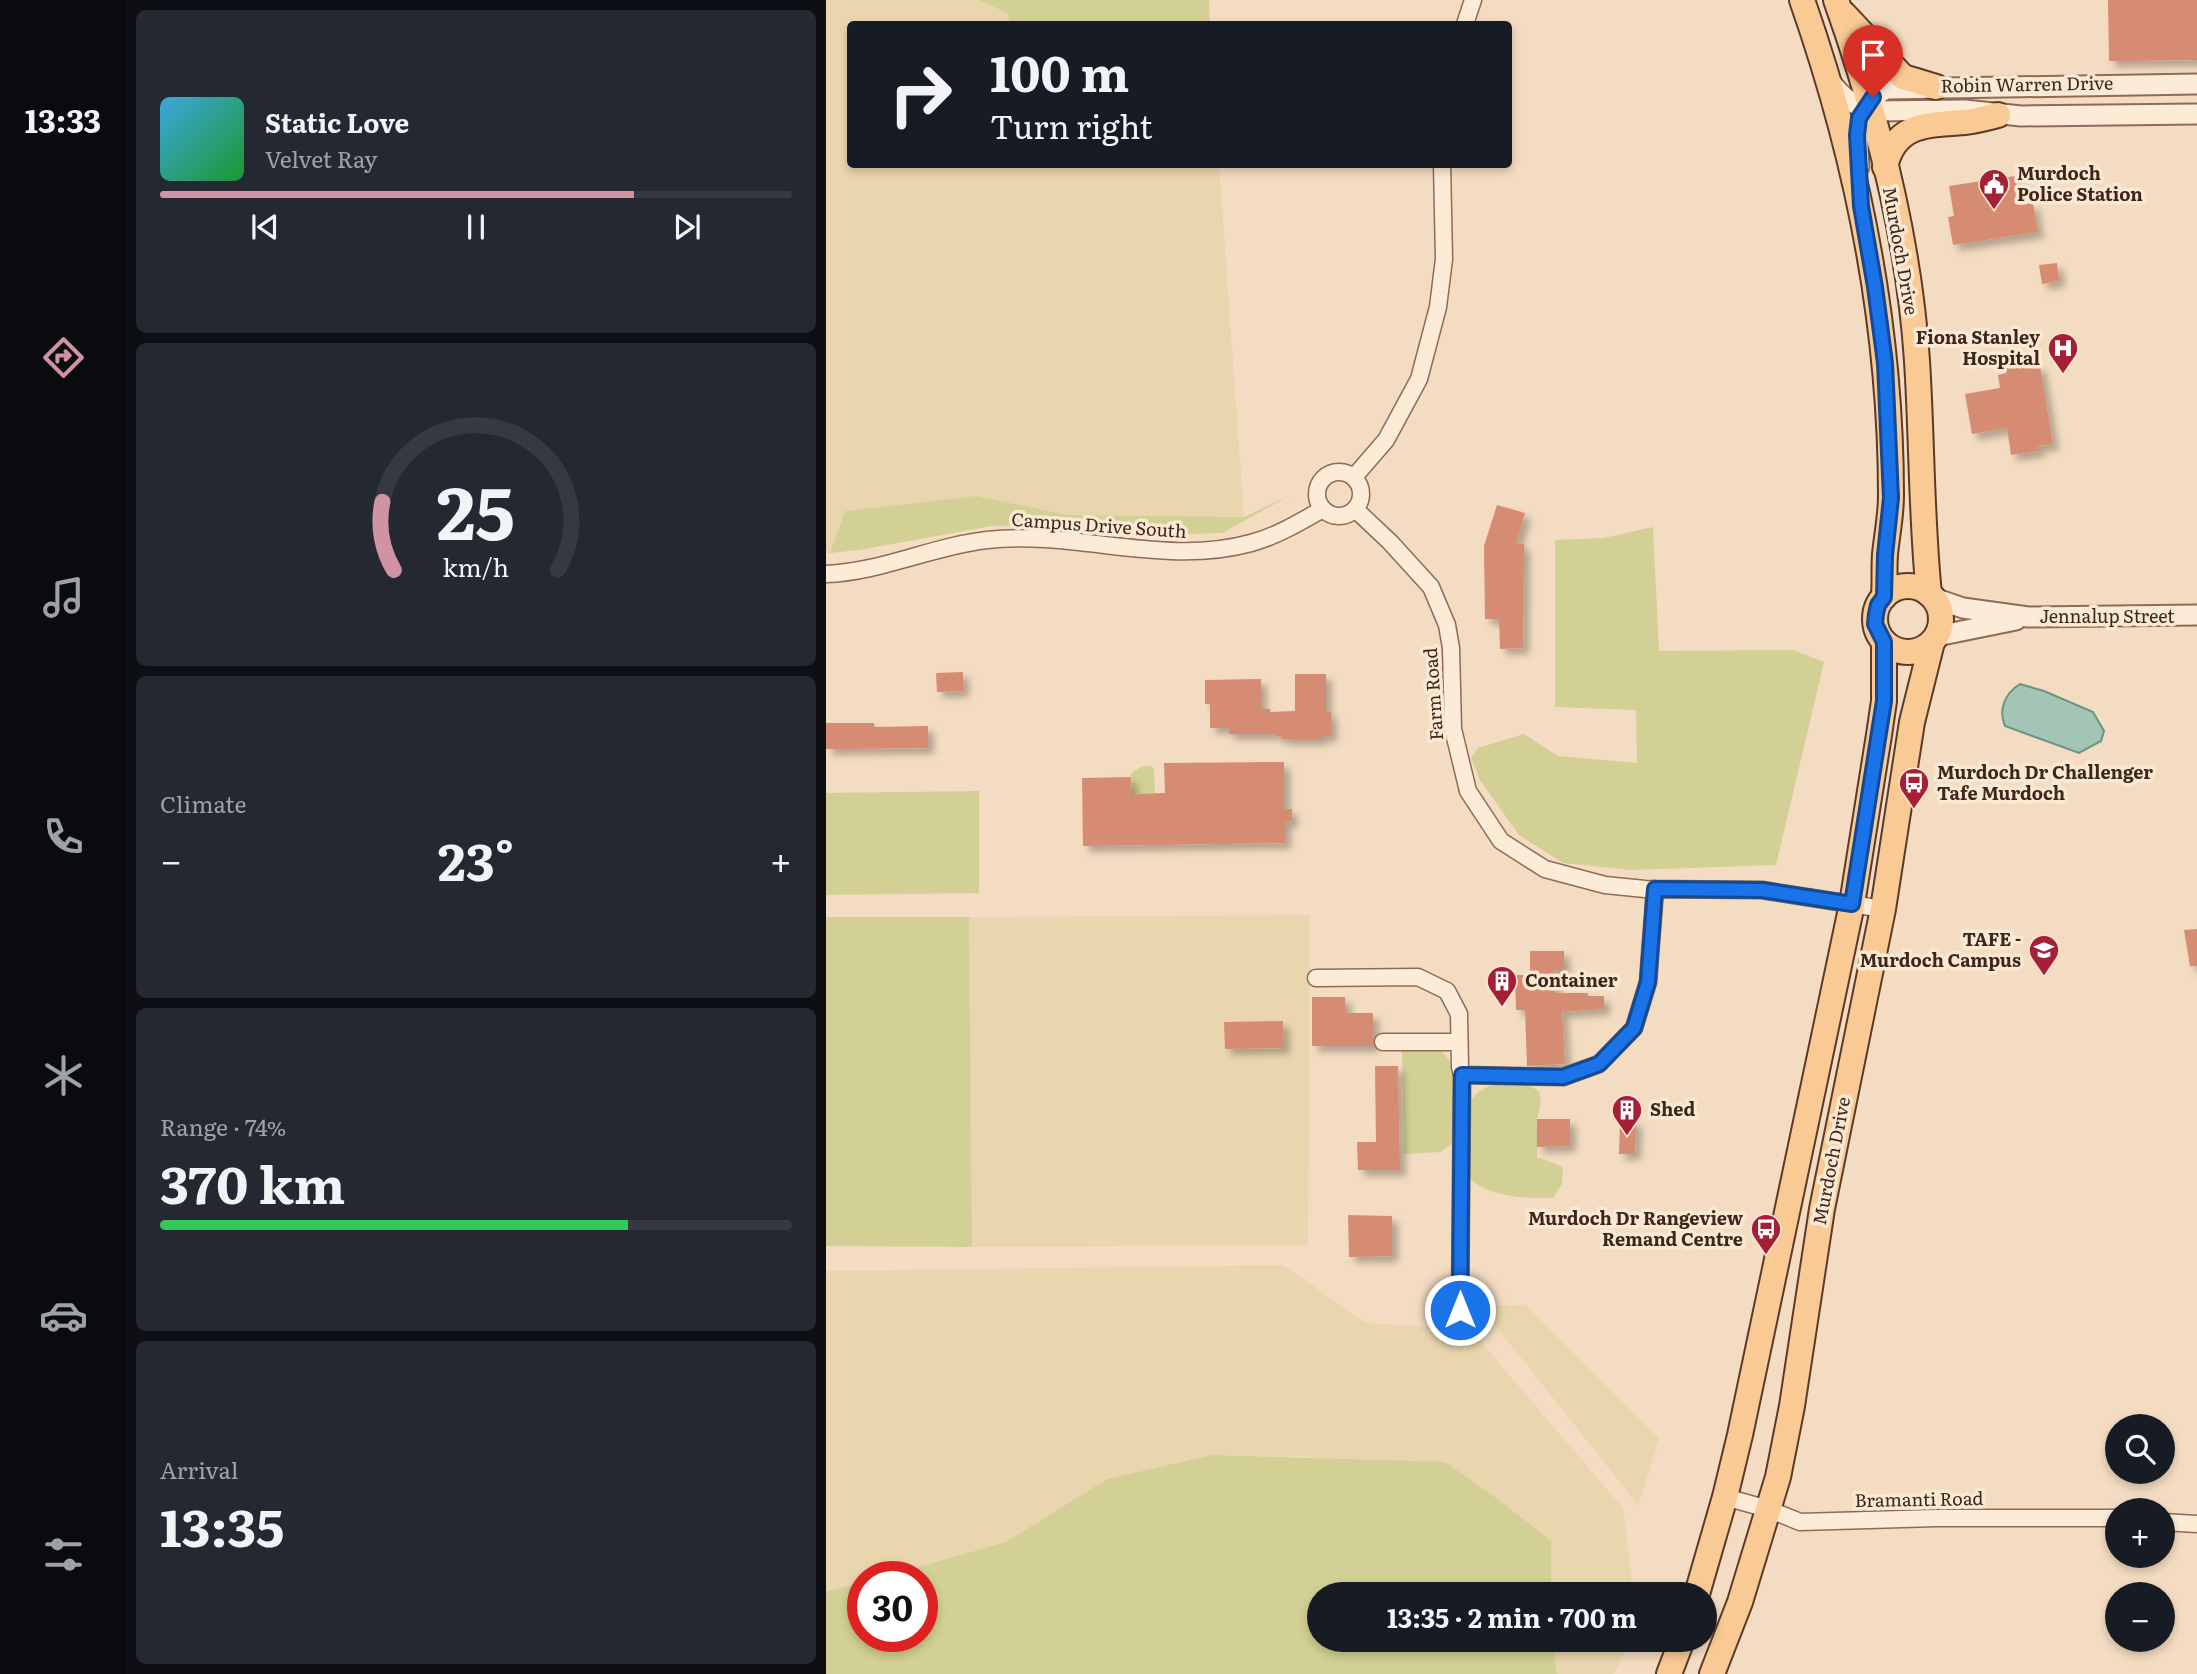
<!DOCTYPE html>
<html lang="en">
<head>
<meta charset="utf-8">
<style>
	body { margin:0; font-family:Literata,serif; background:#242831; color:#f1f3f6; height:100vh; display:flex; flex-direction:column; font-size:26px; white-space:nowrap }
	* { box-sizing:border-box; margin:0 }
	p { font-size:23px; color:#9ea1a6 }
	.icon { flex:none; width:38px; height:38px; fill:none; stroke:currentColor; stroke-width:2; stroke-linecap:round; stroke-linejoin:round }
	.map { position:relative; flex:1; overflow:hidden }
	.details { display:flex; flex-direction:column; gap:10px; padding:10px; background:#0d0f14; width:700px }
	.details>* { flex:none }
	.guide { position:absolute; left:21px; top:21px; width:665px; height:147px; border-radius:7px; box-shadow:0 4px 10px #0003; background:#171b24; color:#f1f3f6; overflow:hidden }
	.fabs { position:absolute; left:1279px; top:1414px; display:grid; gap:14px }
	.fabs a { display:grid; place-items:center; width:70px; height:70px; border-radius:50%; background:#171b24; box-shadow:0 4px 10px #0003; font-size:35px }
	.speed { position:absolute; left:21px; top:1561px; display:flex; gap:14px; font-size:35px; font-weight:700; text-align:center }
	.speed>* { display:grid; place-content:center; width:91px; height:91px; border-radius:50%; background:#171b24; box-shadow:0 4px 10px #0003; line-height:1 }
	.speed .limit { border:10px solid #d22; background:#fff; color:#111 }
	.pin { position:absolute; display:grid; place-items:center; width:60px; height:60px; color:#fff; margin:-72px -30px; border-radius:50% 50% 50% 0; rotate:-45deg; box-shadow:0 0 7px #0007 }
	.pin .icon { rotate:45deg }
	.me { position:absolute; width:77px; margin:-38px; rotate:0deg; stroke-linejoin:round; filter:drop-shadow(0 0 5px #0008) }
	.turn { display:flex; align-items:center; gap:24px; height:147px; padding:0 28px; font-size:32px }
	.turn .icon { width:91px; height:91px; stroke-width:2.5 }
	.turn b { display:block; font-size:49px; line-height:60px }
	.big { font-size:52px; font-weight:700; line-height:1.1 }
	.details .card { flex:1; display:flex; flex-direction:column; justify-content:center; gap:10px; min-width:0; padding:0 24px; border-radius:10px; background:#242831 }
	.details .dial { align-items:center; gap:0 }
	.dial svg { height:182px; overflow:visible; fill:none; stroke:#363941; stroke-width:7; stroke-linecap:round; text-anchor:middle }
	.dial text { fill:#f1f3f6; stroke:none }
	.song { display:flex; align-items:center; gap:21px }
	.cover { width:84px; height:84px; border-radius:10px; background:linear-gradient(135deg,hsl(200 70% 55%),hsl(130 70% 35%)) }
	.played { height:7px; border-radius:4px; background:linear-gradient(90deg,#cf94a0 75%,#363941 75%) }
	.keys { display:flex; justify-content:space-around; direction:ltr }
	.heat { display:flex; justify-content:space-between; align-items:center; font-size:38px; direction:ltr }
	.charge { height:10px; border-radius:5px; background:linear-gradient(90deg,#34c759 74%,#363941 0) }
	.trip { position:absolute; left:481px; top:1582px; width:410px; height:70px; border-radius:35px; background:#171b24; box-shadow:0 4px 10px #0003; font-weight:700; line-height:70px; text-align:center }
	main { display:flex; flex:1; min-height:0 }
	.tab-bar { display:flex; flex-direction:column; width:126px; justify-content:space-around; align-items:center; background:#090b0e; color:#9ea1a6 }
	.tab-bar .icon { width:49px; height:49px }
	.tab-bar .active { color:#cf94a0 }
	.tab-bar b { font-size:32px; color:#f1f3f6 }
	.map>svg:first-child { display:block }
</style>
</head>
<body>
<main>
<nav class="tab-bar">
<b>13:33</b>
<svg class="icon active" aria-label="directions" viewBox="0 0 24 24"><path d="M12 3l9 9-9 9-9-9zM9 14v-3h6M13 9l2 2-2 2"/></svg>
<svg class="icon" aria-label="music" viewBox="0 0 24 24"><path d="M9 18V5l10-2v13"/><circle cx="6" cy="18" r="3"/><circle cx="16" cy="16" r="3"/></svg>
<svg class="icon" aria-label="phone" viewBox="0 0 24 24"><path d="M5 4h4l2 5-3 2q2 4 5 5l2-3 5 2v4C11 20 4 13 5 4z"/></svg>
<svg class="icon" aria-label="climate" viewBox="0 0 24 24"><path d="M12 3v18M4 7l16 10M4 17L20 7"/></svg>
<svg class="icon" aria-label="car" viewBox="0 0 24 24"><path d="M5 17H2v-5l4-1 3-4h7l3 4 3 1v5h-3M9 17h6M6 11h13"/><circle cx="7" cy="17" r="2"/><circle cx="17" cy="17" r="2"/></svg>
<svg class="icon" aria-label="filters" viewBox="0 0 24 24"><path d="M4 7h16M4 17h16"/><circle cx="9" cy="7" r="2"/><circle cx="15" cy="17" r="2"/></svg>
</nav>
<section class="details">
<div class="card">
<div class="song"><i class="cover"></i><div><b>Static Love</b><p>Velvet Ray</p></div></div>
<div class="played"></div>
<div class="keys"><svg class="icon" aria-label="previous" viewBox="0 0 24 24"><path d="M18 5L8 12l10 7zM5 5v14"/></svg><svg class="icon" aria-label="pause" viewBox="0 0 24 24"><path d="M8 5v14M16 5v14"/></svg><svg class="icon" aria-label="next" viewBox="0 0 24 24"><path d="M6 5l10 7-10 7zM19 5v14"/></svg></div>
</div>
<div class="card dial"><svg viewBox="0 0 100 80">
<path d="M14 69A42 42 0 1 1 86 69"/>
<path d="M14 69A42 42 0 0 1 9 39" stroke="#cf94a0"/>
<text x="50" y="56" font-size="32" font-weight="700">25</text>
<text x="50" y="72" font-size="11">km/h</text>
</svg></div>
<div class="card"><p>Climate</p>
<div class="heat"><a>−</a><b class="big">23°</b><a>+</a></div>
</div>
<div class="card"><p>Range · 74%</p><b class="big">370 km</b><div class="charge"></div></div>
<div class="card"><p>Arrival</p><b class="big">13:35</b></div>
</section>
<div class="map">
<svg width="1371" height="1674" viewBox="0 0 1371 1674">
	<defs>
		<filter id="shadow"><feDropShadow dx="6" dy="6" stdDeviation="3.5" flood-color="#0004"/></filter>
	</defs>
	<rect width="100%" height="100%" fill="#f3dcc1"/>
	<g fill="#ead6ae">
		<path d="M0,0H153L183,14L182,24H24V164L393,165L418,517L242,515L150,496L19,511L4,553H0Z"/>
		<path d="M484,915L482,1245L146,1247L143,917Z"/>
		<path d="M457,1265L540,1323L649,1330L650,1336L797,1508L807,1594H725V1541L487,1457L386,1455L281,1479L180,1542L58,1577H37V1583L0,1591V1271Z"/>
		<path d="M653,1305H699L833,1439L812,1505Z"/>
		<path d="M727,1640H804L788,1674H731Z"/>
	</g>
	<g fill="#d2d094">
		<path d="M153,0H383L384,24H182L183,14Z"/>
		<path d="M150,496L242,515L418,517L463,496L396,533L336,535L239,527L166,526L33,550L4,553L19,511Z"/>
		<path d="M827,527L833,651L967,650L998,662L950,865L805,870L737,863L693,835L654,780L645,758L652,748L698,734L732,756L811,763L810,710L729,707V540L778,538Z"/>
		<path d="M317,766H325L328,769L329,793L306,794L305,773Z"/>
		<path d="M153,791V893L0,895V793Z"/>
		<path d="M0,917H143L146,1247L0,1246Z"/>
		<path d="M576,1049H613C617,1053 622,1057 624,1062C631,1081 630,1122 627,1142L615,1152L578,1154Z"/>
		<path d="M669,1084H700L713,1091L715,1101L711,1119V1157L737,1167L736,1184L727,1198C702,1198 662,1198 644,1178C635,1168 639,1111 646,1099C652,1091 660,1087 669,1084Z"/>
		<path d="M386,1455L619,1462L673,1500L725,1541V1594H494V1640H727L731,1674H0V1591L37,1583V1636H96V1577H58L180,1542L281,1479Z"/>
	</g>
	<path fill="#a4c5b6" stroke="#6a9583" stroke-width="2" d="M1194,684L1218,691L1267,712L1278,731L1275,741L1253,753L1179,726C1172,710 1179,693 1194,684Z"/>
	<g fill="#d58c73" filter="url(#shadow)">
		<path d="M1282,0H1371V60L1283,61Z"/>
		<path d="M1189,176L1194,205L1207,203L1212,232L1127,245L1122,217L1128,216L1123,186Z"/>
		<path d="M1231,263L1233,281L1216,284L1213,265Z"/>
		<path d="M1198,365L1199,367L1214,365L1227,444L1212,446L1213,451L1185,455L1181,428L1146,434L1139,394L1174,388L1172,375L1180,373V368Z"/>
		<path d="M671,505L699,513L690,544H698L697,648L674,649L673,619H659L658,546Z"/>
		<path d="M137,672V691L111,692L110,673Z"/>
		<path d="M469,674H500V712H505V736H495V739H456V737L450,736V734H403V728H384V704H379V680L435,679V709H444V712L469,711Z"/>
		<path d="M0,723H48V727L102,726V748L0,749Z"/>
		<path d="M458,762V809H466V821L459,822V843L257,846L256,778L305,777L306,794L339,793L338,763Z"/>
		<path d="M1371,929V966H1364L1358,930Z"/>
		<path d="M704,951H738V970H728L729,993H762V996H778V1009L736,1012L739,1064L701,1066L699,1010H690L689,975H704Z"/>
		<path d="M486,997H519L520,1013H547V1046H486Z"/>
		<path d="M457,1021L458,1048L399,1049L398,1022Z"/>
		<path d="M549,1066H572L574,1170H532L531,1142H550Z"/>
		<path d="M711,1119H744V1146L711,1147Z"/>
		<path d="M794,1120H810L809,1154H793Z"/>
		<path d="M522,1215L566,1216V1256L523,1257Z"/>
	</g>
	<g fill="none" stroke-linecap="round" stroke-linejoin="round">
		<g stroke="#8f6b56" stroke-width="19">
			<g id="minor">
				<path d="M639,24L647,0"/>
				<circle cx="513" cy="494" r="22"/>
				<path d="M528,477L560,440L593,379L612,307L618,259L616,164"/>
				<path d="M529,509L564,542L605,587L621,625L625,648L627,729L642,791L675,841L719,869L779,885L819,889L936,890L1057,909"/>
				<path d="M0,574C55,572 107,546 161,540C250,530 338,567 425,543C451,536 474,522 497,509"/>
				<path d="M490,978L592,977L621,991L633,1014L634,1067L636,1075L737,1077L773,1064L808,1028L822,982L829,889"/>
				<path d="M557,1042H633"/>
				<path d="M634,1310L636,1075"/>
				<path d="M899,1497L942,1509L974,1522L1111,1518H1292"/>
				<path d="M1337,1522L1371,1524"/>
			</g>
		</g>
		<g stroke="#8f6b56" stroke-width="23">
			<g id="tertiary">
				<path d="M1004,81C1015,97 1028,106 1047,111L1139,110L1195,116L1371,114"/>
				<path d="M1033,167C1031,136 1028,106 1060,89L1371,84"/>
				<path d="M1108,598L1137,608L1202,617L1371,615"/>
				<path d="M1111,636L1190,620"/>
			</g>
		</g>
		<g stroke="#5c3a2b" stroke-width="28">
			<g id="primary">
				<path d="M976,0C1032,160 1065,326 1065,496C1065,515 1061,535 1059,554C1058,568 1059,582 1058,597"/>
				<path d="M1010,0C1051,115 1083,239 1091,361C1096,438 1095,516 1103,594"/>
				<path d="M1018,14L1077,77L1110,87"/>
				<path d="M1059,167C1069,123 1101,125 1139,122C1150,121 1161,118 1172,115"/>
				<circle cx="1082" cy="619" r="33"/>
				<path d="M871,1594L899,1497L914,1435L1026,904L1053,735L1058,701V642"/>
				<path d="M843,1674L856,1640"/>
				<path d="M886,1674L914,1602L952,1477L966,1406L996,1209L1057,909L1086,722L1106,642"/>
			</g>
		</g>
		<use href="#minor" stroke="#fcebd6" stroke-width="16"/>
		<use href="#tertiary" stroke="#fcebd6" stroke-width="19"/>
		<use href="#primary" stroke="#faca95" stroke-width="24"/>
	</g>
	<g fill="none" stroke-linecap="round" stroke-linejoin="round">
		<g stroke="#114b97" stroke-width="18">
			<path id="route" d="M634,1310L636,1075L737,1077L773,1064L808,1028L822,982L829,889L936,890L1026,904L1058,701V642L1049,624L1050,614L1052,605L1058,597L1059,555L1065,498L1059,363L1049,287L1035,206L1031,135L1033,118L1047,97"/>
		</g>
		<use href="#route" stroke="#1a73e8" stroke-width="12"/>
	</g>
	<defs>
		<g id="civic-pin" transform="scale(1.575)"><path d="M0 17L-7.5 6A9.5 9.5 0 1 1 7.5 6Z" fill="#a51f36" stroke="#f9e8d2"/><path d="M-.6-6.5H3V-4.5H.6V-3L4-1V1h2V6H-6V1h2V-1L-.6-3ZM-1.2 2.5V6h2.4V2.5Z" fill="#fff"/></g>
		<g id="hospital-pin" transform="scale(1.575)"><path d="M0 17L-7.5 6A9.5 9.5 0 1 1 7.5 6Z" fill="#a51f36" stroke="#f9e8d2"/><path d="M-5-5h3v3.5h4V-5h3V5h-3V1.5h-4V5h-3Z" fill="#fff"/></g>
		<g id="bus-pin" transform="scale(1.575)"><path d="M0 17L-7.5 6A9.5 9.5 0 1 1 7.5 6Z" fill="#a51f36" stroke="#f9e8d2"/><path d="M-5-6H5V4H4V6H2V4H-2V6H-4V4H-5ZM-3.5-4V0h7V-4ZM-3.5 1.2v1.5H-2V1.2ZM2 1.2v1.5H3.5V1.2Z" fill="#fff"/></g>
		<g id="university-pin" transform="scale(1.575)"><path d="M0 17L-7.5 6A9.5 9.5 0 1 1 7.5 6Z" fill="#a51f36" stroke="#f9e8d2"/><path d="M0-5L7-2L0 1L-7-2ZM-4 1L0 2.5L4 1V4Q0 6-4 4Z" fill="#fff"/></g>
		<g id="building-pin" transform="scale(1.575)"><path d="M0 17L-7.5 6A9.5 9.5 0 1 1 7.5 6Z" fill="#a51f36" stroke="#f9e8d2"/><path d="M-4-6H4V6H1V3H-1V6H-4ZM-2.5-4.3h1.7v1.8h-1.7ZM.8-4.3h1.7v1.8H.8ZM-2.5-1h1.7V.8h-1.7ZM.8-1h1.7V.8H.8Z" fill="#fff"/></g>
	</defs>
	<g fill-rule="evenodd">
		<use href="#civic-pin" x="1168" y="184"/>
		<use href="#hospital-pin" x="1237" y="348"/>
		<use href="#bus-pin" x="1088" y="783"/>
		<use href="#university-pin" x="1218" y="950"/>
		<use href="#building-pin" x="676" y="981"/>
		<use href="#building-pin" x="801" y="1110"/>
		<use href="#bus-pin" x="940" y="1229"/>
	</g>
	<g text-anchor="middle" stroke-width="7" stroke-linejoin="round" paint-order="stroke">
		<g font-size="18" fill="#3d271c" stroke="#f9e8d2">
			<text transform="translate(1201 85) rotate(-1)" y="6">Robin Warren Drive</text>
			<text transform="translate(1074 251) rotate(80)" y="6">Murdoch Drive</text>
			<text transform="translate(273 526) rotate(4)" y="6">Campus Drive South</text>
			<text x="1281" y="623">Jennalup Street</text>
			<text transform="translate(608 694) rotate(-94)" y="6">Farm Road</text>
			<text transform="translate(1006 1161) rotate(-79)" y="6">Murdoch Drive</text>
			<text transform="translate(1093 1500) rotate(-1)" y="6">Bramanti Road</text>
		</g>
		<g font-size="18" font-weight="bold" fill="#3d271c" stroke="#f9e8d2" text-anchor="start">
			<text x="1191" y="180">Murdoch<tspan x="1191" dy="21">Police Station</tspan></text>
			<text x="1214" y="344" text-anchor="end">Fiona Stanley<tspan x="1214" dy="21">Hospital</tspan></text>
			<text x="1111" y="779">Murdoch Dr Challenger<tspan x="1111" dy="21">Tafe Murdoch</tspan></text>
			<text x="1195" y="946" text-anchor="end">TAFE -<tspan x="1195" dy="21">Murdoch Campus</tspan></text>
			<text x="699" y="987">Container</text>
			<text x="824" y="1116">Shed</text>
			<text x="917" y="1225" text-anchor="end">Murdoch Dr Rangeview<tspan x="917" dy="21">Remand Centre</tspan></text>
		</g>
	</g>
</svg>
<div class="fabs">
<a><svg class="icon" aria-label="search" viewBox="0 0 24 24"><circle cx="10" cy="10" r="6"/><path d="M15 15l6 6"/></svg></a>
<a>+</a>
<a>−</a>
</div>
<div class="speed"><div class="limit">30</div></div>
<div class="pin" style="left:1047px;top:97px;background:#d93025"><svg class="icon" aria-label="arrive" viewBox="0 0 24 24"><path d="M6 21V4h12l-3 4 3 4H6"/></svg></div>
<svg class="me" style="left:634px;top:1310px" viewBox="-20 -20 40 40"><circle r="17" fill="#1a73e8" stroke="#fff" stroke-width="3"/><path d="M0-11L8 9 0 5-8 9z" fill="#fff"/></svg>
<div class="trip">13:35 · 2 min · 700 m</div>
<div class="guide">
<div class="turn"><svg class="icon" aria-label="right" viewBox="0 0 24 24"><path d="M7 20v-9h11M14 6l5 5-5 5"/></svg><div><b>100 m</b>Turn right</div></div>
</div>
</div>
</main>
</body>
</html>
